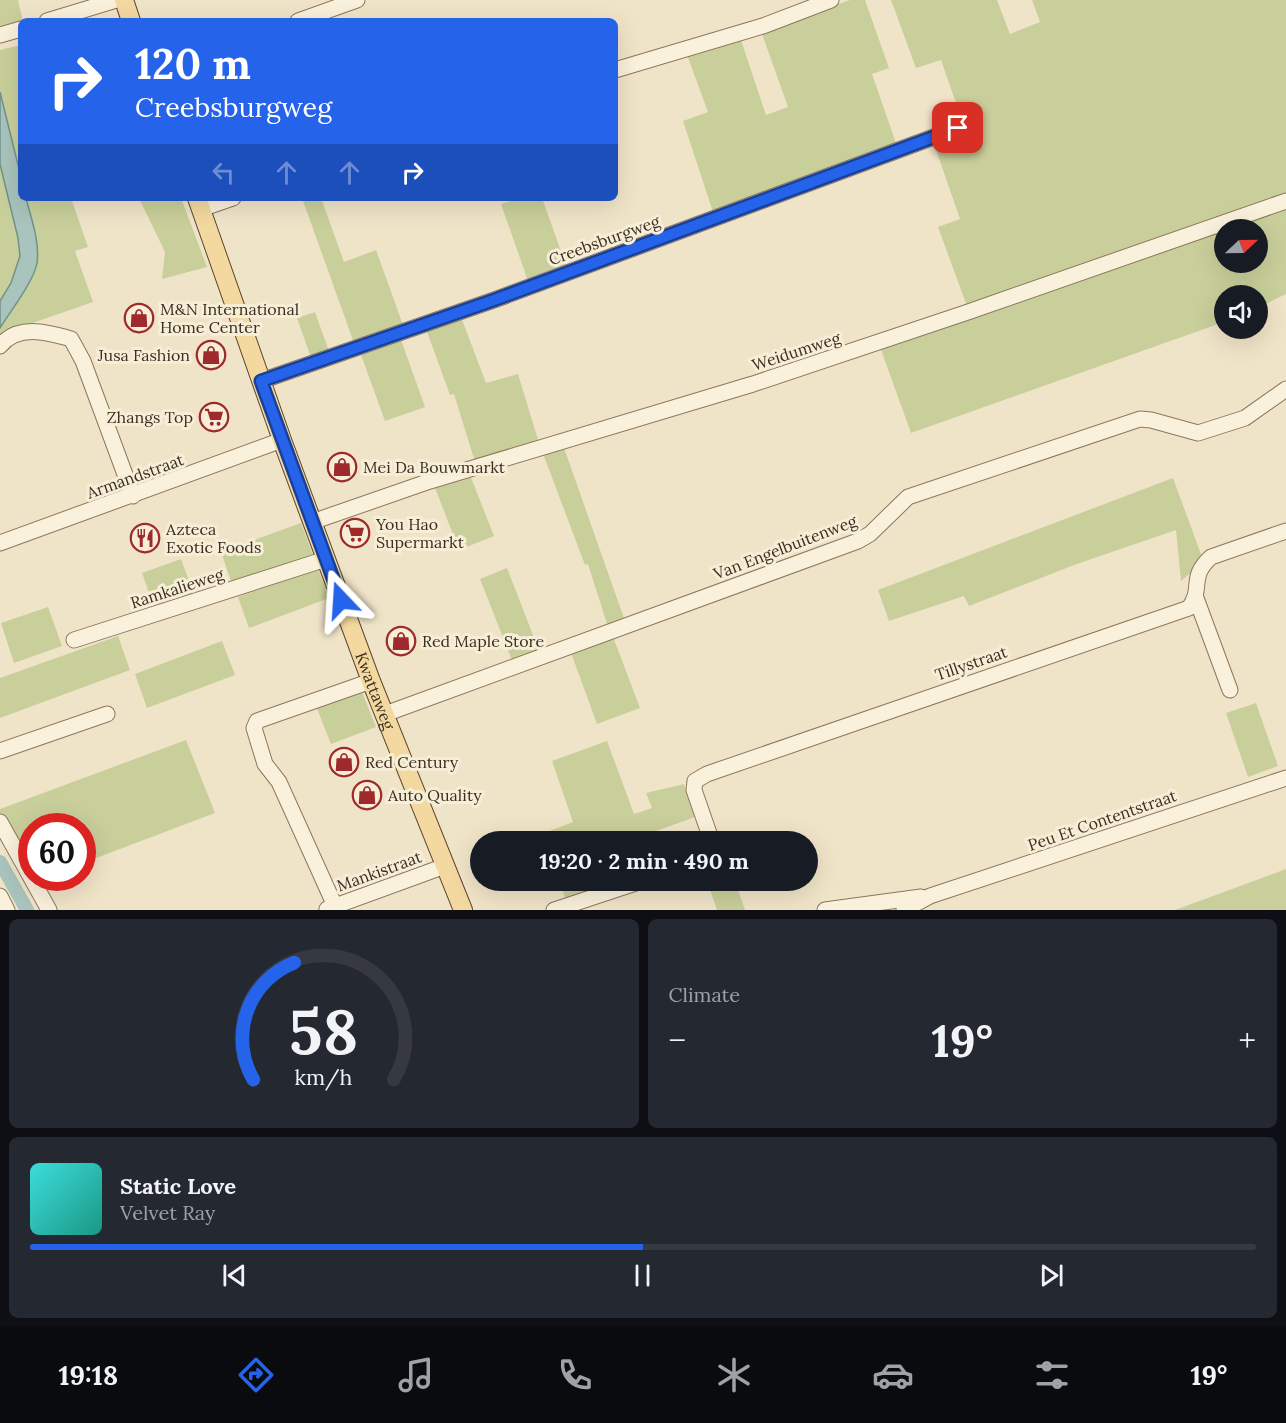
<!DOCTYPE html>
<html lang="en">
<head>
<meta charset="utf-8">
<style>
	body { margin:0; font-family:Lora,serif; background:#242831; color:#f1f3f6; height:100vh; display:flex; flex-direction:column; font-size:22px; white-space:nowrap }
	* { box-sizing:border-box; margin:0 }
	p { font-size:20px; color:#9ea1a6 }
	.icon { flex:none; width:33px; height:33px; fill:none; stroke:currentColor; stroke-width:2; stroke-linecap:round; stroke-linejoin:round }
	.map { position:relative; height:910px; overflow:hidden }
	.drawer { display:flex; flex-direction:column; gap:9px; padding:9px; background:#0d0f14; flex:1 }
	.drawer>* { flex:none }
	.top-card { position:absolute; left:18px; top:18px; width:600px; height:183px; border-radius:9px; box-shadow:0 6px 24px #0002; background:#2563eb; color:#fff; overflow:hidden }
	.needle { width:39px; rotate:68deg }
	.controls { position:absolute; left:1214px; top:219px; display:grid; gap:12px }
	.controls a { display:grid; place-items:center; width:54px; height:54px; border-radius:50%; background:#171b24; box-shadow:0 6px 24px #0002; font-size:30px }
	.speed { position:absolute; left:18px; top:813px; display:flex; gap:12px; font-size:30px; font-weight:700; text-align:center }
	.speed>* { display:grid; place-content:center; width:78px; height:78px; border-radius:50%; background:#171b24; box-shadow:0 6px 24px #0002; line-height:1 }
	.speed .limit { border:9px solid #d22; background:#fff; color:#111 }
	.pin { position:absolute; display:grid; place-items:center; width:51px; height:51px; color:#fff; margin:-26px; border-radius:12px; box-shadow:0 3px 9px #0006 }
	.me { position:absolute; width:66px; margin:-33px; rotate:340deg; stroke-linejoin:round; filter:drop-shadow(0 0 4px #0008) }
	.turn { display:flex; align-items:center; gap:21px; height:126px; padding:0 18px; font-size:27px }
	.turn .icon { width:78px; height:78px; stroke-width:2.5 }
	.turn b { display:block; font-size:42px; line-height:51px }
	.lanes { display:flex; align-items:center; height:57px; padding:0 18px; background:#0003; justify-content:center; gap:30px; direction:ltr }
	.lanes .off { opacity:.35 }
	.big { font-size:45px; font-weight:800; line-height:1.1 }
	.drawer .card { flex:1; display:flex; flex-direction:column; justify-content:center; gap:9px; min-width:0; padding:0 21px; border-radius:9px; background:#242831 }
	.drawer .dial { align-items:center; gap:0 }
	.dial svg { height:156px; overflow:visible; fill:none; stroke:#363941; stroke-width:7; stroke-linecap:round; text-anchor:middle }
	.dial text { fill:#f1f3f6; stroke:none }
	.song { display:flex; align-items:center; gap:18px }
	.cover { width:72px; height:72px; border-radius:9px; background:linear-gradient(135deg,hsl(180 70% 55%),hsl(170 70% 35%)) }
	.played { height:6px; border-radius:3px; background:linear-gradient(90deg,#2563eb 50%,#363941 50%) }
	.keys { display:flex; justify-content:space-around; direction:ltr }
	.heat { display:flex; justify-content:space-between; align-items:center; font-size:33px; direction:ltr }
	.drawer .tiles { flex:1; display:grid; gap:9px; grid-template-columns:1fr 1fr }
	.card:last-child { grid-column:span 2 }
	.trip { position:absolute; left:470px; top:831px; width:348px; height:60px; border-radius:30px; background:#171b24; box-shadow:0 6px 24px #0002; font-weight:800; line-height:60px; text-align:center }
	.tabs { display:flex; height:96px; justify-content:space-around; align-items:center; background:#090b0e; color:#9ea1a6 }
	.tabs .icon { width:42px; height:42px }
	.tabs .selected { color:#2563eb }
	.tabs b { font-size:27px; color:#f1f3f6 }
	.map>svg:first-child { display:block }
</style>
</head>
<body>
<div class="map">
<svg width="1286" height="910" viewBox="0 0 1286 910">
	<rect width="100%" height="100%" fill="#f0e4c8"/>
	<g fill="#c9cf9b" fill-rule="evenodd">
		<path d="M0,0H18L23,21H21V26L0,32Z"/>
		<path d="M850,0H865L889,68L872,74L897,146L713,212L683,121L708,112L686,52L740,37L766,115L788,107L761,31Z"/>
		<path d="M891,0H997L1010,34L1040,22L1032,0H1286V197L968,309L938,227L960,219L934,144L966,132L941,60L916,68Z"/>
		<path d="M21,45V177L0,91V50Z"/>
		<path d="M0,164C5,184 23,239 20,257C17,273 8,287 0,301Z"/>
		<path d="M26,198H71L88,247L75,251L93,302L15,329L0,342V328L33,275L37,263L34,232Z"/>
		<path d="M139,198H181L207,267L162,279L165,252Z"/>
		<path d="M302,198H321L344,262L376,250L403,325L354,343Z"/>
		<path d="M519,198H542L567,268L528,281L501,204Z"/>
		<path d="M1286,203V294L1257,308V296H1224V322L911,433L880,347ZM1224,230H1257V262H1224Z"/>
		<path d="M315,312L329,351L311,358L297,318Z"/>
		<path d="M461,317L486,383L518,374L539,443L475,462L454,394L450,395L426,329Z"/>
		<path d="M400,337L425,407L385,421L360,352Z"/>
		<path d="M563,445L625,621L608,627L588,564L585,565L542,451Z"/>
		<path d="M470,475L494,536L459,550L434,485Z"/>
		<path d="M1173,478L1202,557L1196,563L1192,572L1181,581L1176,530L1074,565L969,606L964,596L889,621L878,590Z"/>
		<path d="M301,523L314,558L233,587L221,552Z"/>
		<path d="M181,559L196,600L157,615L142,573Z"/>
		<path d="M318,568L329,598L249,628L238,597Z"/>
		<path d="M507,568L540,653L513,663L480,579Z"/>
		<path d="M48,607L62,646L14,663L1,623Z"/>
		<path d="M612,634L640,708L597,724L570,650Z"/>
		<path d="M118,636L130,670L0,718V678Z"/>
		<path d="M222,641L235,675L147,708L135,674Z"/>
		<path d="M361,689L376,727L331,744L316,706Z"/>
		<path d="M1256,703L1278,766L1248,777L1226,713Z"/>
		<path d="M186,740L215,813L83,863L82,826H32L31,872L0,814V809Z"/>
		<path d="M607,741L634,814L652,808L646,793L684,784L695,817L656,831L659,841H544L542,834L573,822L552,761Z"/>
		<path d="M1286,869V910H1175Z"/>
		<path d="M559,880L628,881L566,901Z"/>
		<path d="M707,881H735L745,910H717Z"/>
	</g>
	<path fill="#a9c4bc" stroke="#6f938a" stroke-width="1.5" d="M0,92L21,177V198H26C31,218 40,242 37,263C34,281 10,312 0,328V301L11,283L20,256L18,238L0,164Z"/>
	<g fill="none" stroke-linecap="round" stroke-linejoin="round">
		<path stroke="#a9c4bc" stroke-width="14" d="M0,862L27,910"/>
		<g stroke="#8d765c" stroke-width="17">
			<g id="minor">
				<path d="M47,21L116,0"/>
				<path d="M298,21L357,0"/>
				<path d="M0,35L21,29"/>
				<path d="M615,70L763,26L831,0"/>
				<path d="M201,209L233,198"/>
				<path d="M0,346C18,324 46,332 71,339L83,361L133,496"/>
				<path d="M261,381L494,300L958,128"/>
				<path d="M312,522L430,481L753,384L968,312L1286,201"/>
				<path d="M0,543L282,440"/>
				<path d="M1196,598L1230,690"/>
				<path d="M74,640L326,559"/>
				<path d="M385,714L858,541L870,534L908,497L1140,419L1151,420L1198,433L1245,418L1286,389"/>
				<path d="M0,751L107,714"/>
				<path d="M0,822L49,910"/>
				<path d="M712,842L694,790L695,781L707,774L1189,608C1204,587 1188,578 1211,557L1286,531"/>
				<path d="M0,896L7,910"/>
				<path d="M335,906L279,782L265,764L254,728L257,721L371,681"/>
				<path d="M327,909L445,866"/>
				<path d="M554,910L645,880"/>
				<path d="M825,910L921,897"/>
				<path d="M904,910L930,896L1286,778"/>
			</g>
		</g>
		<g stroke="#5b4430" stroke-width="20">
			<g id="major">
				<path d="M124,0L131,21"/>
				<path id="s1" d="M197,198L282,440L371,681L463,910"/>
			</g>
		</g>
		<use href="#minor" stroke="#faf1dc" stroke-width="15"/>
		<use href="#major" stroke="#f3d9a0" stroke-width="18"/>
	</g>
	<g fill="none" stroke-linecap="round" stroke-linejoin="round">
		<g stroke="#184099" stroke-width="15">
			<path id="route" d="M341,600L261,381L494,300L958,128"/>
		</g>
		<use href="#route" stroke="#2563eb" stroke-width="10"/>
	</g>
	<defs>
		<g id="shop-ring" transform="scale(1.5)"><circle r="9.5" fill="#f7eed8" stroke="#9e2a2b" stroke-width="1.5"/><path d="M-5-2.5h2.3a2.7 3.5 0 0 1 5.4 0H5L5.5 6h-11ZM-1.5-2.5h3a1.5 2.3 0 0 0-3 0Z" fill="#9e2a2b"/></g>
		<g id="supermarket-ring" transform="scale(1.5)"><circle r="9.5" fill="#f7eed8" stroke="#9e2a2b" stroke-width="1.5"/><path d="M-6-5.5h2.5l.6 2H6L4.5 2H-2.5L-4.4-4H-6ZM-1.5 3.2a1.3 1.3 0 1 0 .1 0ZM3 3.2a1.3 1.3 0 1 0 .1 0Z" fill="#9e2a2b"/></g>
		<g id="restaurant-ring" transform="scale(1.5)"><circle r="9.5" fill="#f7eed8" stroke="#9e2a2b" stroke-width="1.5"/><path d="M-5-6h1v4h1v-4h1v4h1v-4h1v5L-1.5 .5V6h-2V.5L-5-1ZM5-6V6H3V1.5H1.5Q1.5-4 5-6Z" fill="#9e2a2b"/></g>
	</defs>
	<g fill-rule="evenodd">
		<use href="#shop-ring" x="139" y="318"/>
		<use href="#shop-ring" x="211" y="355"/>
		<use href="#supermarket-ring" x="214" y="417"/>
		<use href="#shop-ring" x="342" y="467"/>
		<use href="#supermarket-ring" x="355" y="533"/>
		<use href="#restaurant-ring" x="145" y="538"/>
		<use href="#shop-ring" x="401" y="641"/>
		<use href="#shop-ring" x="344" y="762"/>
		<use href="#shop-ring" x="367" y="795"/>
	</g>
	<g text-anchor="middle" stroke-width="6" stroke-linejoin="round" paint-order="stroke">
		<g font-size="16" fill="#3d2e20" stroke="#f7eed8">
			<text transform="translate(604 240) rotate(-20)" y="6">Creebsburgweg</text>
			<text transform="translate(796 351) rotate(-18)" y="6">Weidumweg</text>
			<text transform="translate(135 476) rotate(-20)" y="6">Armandstraat</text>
			<text transform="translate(785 547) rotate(-21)" y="6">Van Engelbuitenweg</text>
			<text transform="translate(177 588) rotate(-18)" y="6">Ramkalieweg</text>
			<text transform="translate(971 663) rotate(-19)" y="6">Tillystraat</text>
			<text dy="6" stroke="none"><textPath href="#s1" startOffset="524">Kwattaweg</textPath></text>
			<text transform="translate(1102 820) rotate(-19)" y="6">Peu Et Contentstraat</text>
			<text transform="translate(379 871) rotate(-20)" y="6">Mankistraat</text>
		</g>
		<g font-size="16" fill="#3d2e20" stroke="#f7eed8" text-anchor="start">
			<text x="160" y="315">M&amp;N International<tspan x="160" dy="18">Home Center</tspan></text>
			<text x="190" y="361" text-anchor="end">Jusa Fashion</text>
			<text x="193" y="423" text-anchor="end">Zhangs Top</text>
			<text x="363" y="473">Mei Da Bouwmarkt</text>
			<text x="376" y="530">You Hao<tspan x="376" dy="18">Supermarkt</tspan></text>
			<text x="166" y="535">Azteca<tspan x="166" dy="18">Exotic Foods</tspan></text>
			<text x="422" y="647">Red Maple Store</text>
			<text x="365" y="768">Red Century</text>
			<text x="388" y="801">Auto Quality</text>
		</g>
	</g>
</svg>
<div class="controls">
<a><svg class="needle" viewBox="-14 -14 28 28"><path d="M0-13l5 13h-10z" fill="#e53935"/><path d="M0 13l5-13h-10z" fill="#9ea1a6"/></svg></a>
<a><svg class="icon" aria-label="sound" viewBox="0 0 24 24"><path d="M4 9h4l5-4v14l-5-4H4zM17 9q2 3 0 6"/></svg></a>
</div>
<div class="speed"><div class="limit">60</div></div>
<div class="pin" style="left:958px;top:128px;background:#d93025"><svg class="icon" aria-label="arrive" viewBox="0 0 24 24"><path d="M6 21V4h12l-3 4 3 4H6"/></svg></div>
<svg class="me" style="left:341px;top:600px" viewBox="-20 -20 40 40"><path d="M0-17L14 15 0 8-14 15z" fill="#2563eb" stroke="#fff" stroke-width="4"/></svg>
<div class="trip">19:20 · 2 min · 490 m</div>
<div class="top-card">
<div class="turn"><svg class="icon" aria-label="right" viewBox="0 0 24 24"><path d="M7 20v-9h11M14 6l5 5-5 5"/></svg><div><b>120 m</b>Creebsburgweg</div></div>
<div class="lanes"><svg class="icon off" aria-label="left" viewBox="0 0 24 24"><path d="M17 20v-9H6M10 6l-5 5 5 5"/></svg><svg class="icon off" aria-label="ahead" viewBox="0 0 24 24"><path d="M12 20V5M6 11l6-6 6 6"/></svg><svg class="icon off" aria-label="ahead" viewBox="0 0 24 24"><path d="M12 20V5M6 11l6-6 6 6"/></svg><svg class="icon" aria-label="right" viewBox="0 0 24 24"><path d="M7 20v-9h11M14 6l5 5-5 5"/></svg></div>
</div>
</div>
<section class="drawer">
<div class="tiles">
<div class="card dial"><svg viewBox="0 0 100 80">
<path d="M14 69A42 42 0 1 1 86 69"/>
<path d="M14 69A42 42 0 0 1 35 9" stroke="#2563eb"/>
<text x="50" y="56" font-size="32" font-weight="700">58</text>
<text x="50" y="72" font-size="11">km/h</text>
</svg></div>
<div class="card"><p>Climate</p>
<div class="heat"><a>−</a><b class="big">19°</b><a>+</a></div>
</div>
<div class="card">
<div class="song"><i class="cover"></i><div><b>Static Love</b><p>Velvet Ray</p></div></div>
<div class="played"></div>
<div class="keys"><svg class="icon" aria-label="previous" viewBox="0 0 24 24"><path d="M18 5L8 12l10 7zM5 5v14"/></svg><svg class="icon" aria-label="pause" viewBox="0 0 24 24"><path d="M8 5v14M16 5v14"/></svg><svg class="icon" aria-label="next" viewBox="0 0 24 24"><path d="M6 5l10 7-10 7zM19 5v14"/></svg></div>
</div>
</div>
</section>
<nav class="tabs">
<b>19:18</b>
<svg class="icon selected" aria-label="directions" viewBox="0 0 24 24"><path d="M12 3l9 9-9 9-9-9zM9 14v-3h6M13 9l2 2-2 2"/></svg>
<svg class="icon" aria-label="music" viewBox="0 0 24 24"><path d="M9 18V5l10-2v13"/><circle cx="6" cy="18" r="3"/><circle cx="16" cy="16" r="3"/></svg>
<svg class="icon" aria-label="phone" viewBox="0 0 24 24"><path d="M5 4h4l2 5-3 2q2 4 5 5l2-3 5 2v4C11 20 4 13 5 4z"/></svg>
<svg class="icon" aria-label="climate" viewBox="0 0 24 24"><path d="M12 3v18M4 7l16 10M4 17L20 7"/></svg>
<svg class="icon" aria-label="car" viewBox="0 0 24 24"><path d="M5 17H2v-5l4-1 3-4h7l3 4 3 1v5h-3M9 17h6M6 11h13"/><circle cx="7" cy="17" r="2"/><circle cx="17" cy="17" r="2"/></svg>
<svg class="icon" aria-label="filters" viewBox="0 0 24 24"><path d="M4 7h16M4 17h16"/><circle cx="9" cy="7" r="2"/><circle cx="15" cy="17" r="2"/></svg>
<b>19°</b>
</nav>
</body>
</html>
